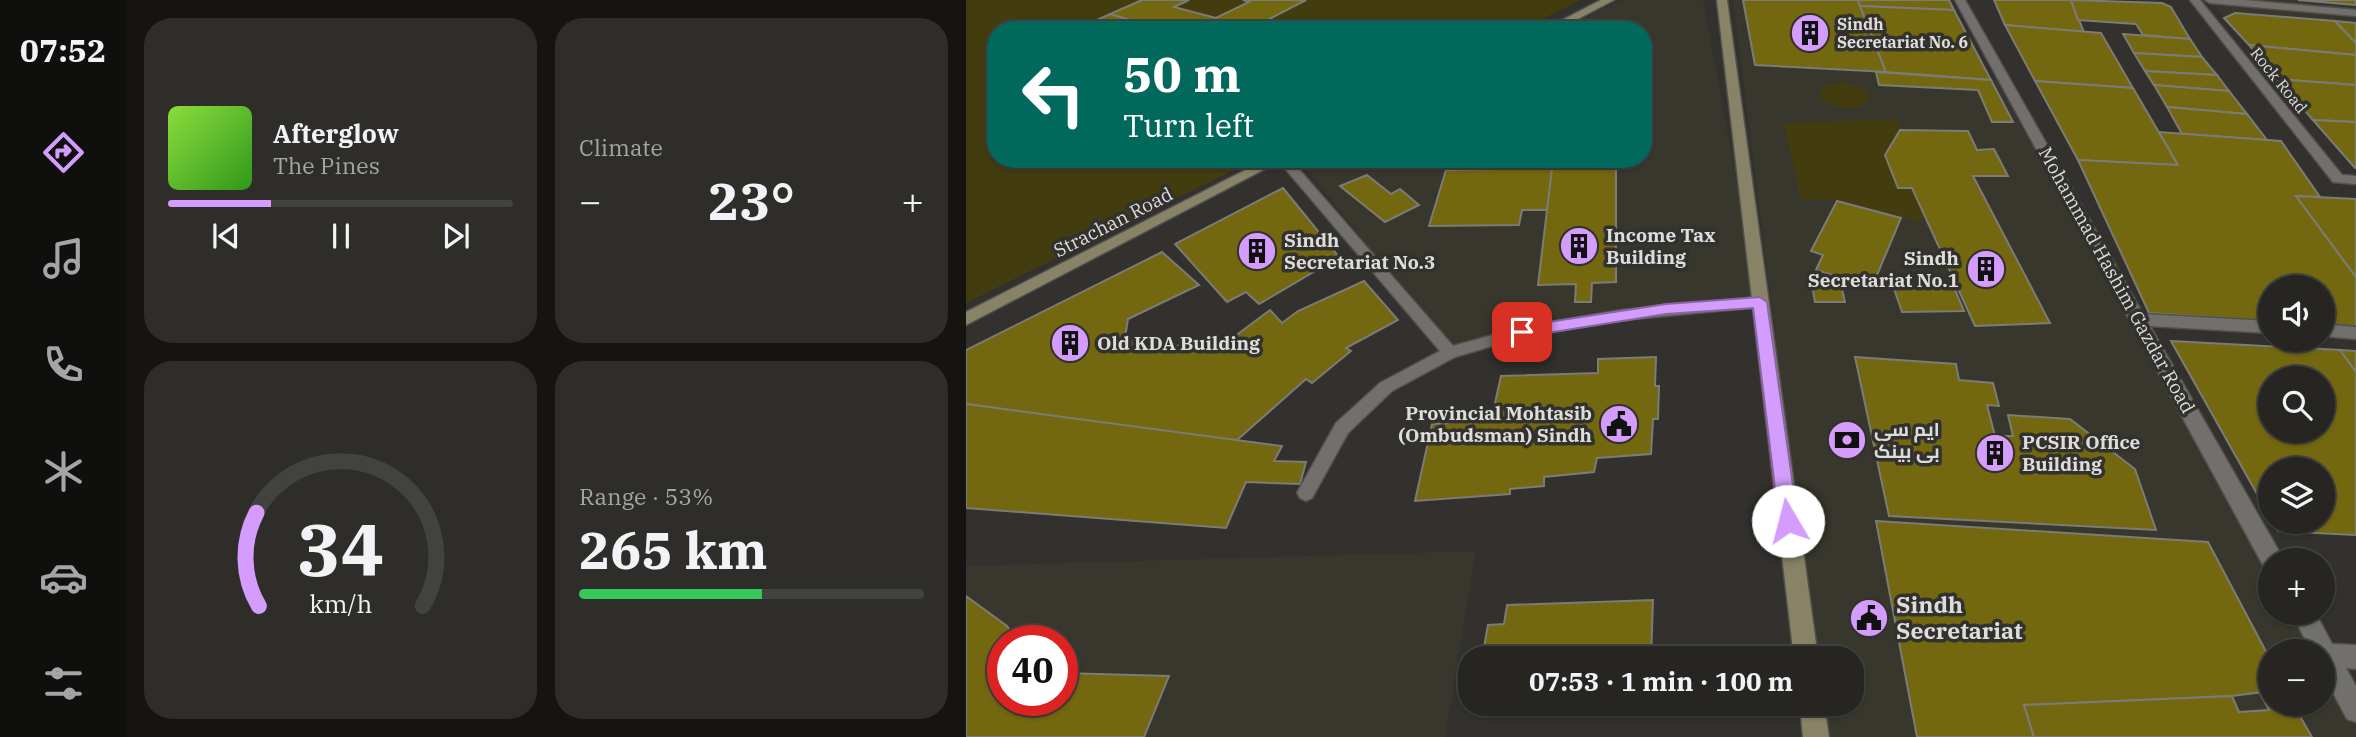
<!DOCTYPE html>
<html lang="en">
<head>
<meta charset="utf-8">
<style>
	body { margin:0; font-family:"IBM Plex Serif",Cairo,serif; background:#2e2d2a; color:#f1f3f6; height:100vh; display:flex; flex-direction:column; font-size:26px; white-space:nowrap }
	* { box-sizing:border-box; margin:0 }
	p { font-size:23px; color:#a4a5a5 }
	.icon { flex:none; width:38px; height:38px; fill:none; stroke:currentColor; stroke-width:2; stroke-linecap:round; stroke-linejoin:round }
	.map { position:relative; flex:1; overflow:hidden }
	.side { display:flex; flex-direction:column; gap:18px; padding:18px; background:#151413; width:840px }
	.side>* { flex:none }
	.hud { position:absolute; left:21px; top:21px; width:665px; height:147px; border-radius:28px; box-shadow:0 2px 5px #0004,0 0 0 2px #424240; background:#00695c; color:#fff; overflow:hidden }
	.controls { position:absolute; left:1292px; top:275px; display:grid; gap:14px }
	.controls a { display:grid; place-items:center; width:77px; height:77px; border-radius:50%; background:#262522; box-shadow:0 2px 5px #0004,0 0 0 2px #424240; font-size:35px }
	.speed { position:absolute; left:21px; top:625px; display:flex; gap:14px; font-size:35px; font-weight:700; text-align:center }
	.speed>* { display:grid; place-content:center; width:91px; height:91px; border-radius:50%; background:#262522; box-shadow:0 2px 5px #0004,0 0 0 2px #424240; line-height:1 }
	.speed .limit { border:10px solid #d22; background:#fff; color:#111 }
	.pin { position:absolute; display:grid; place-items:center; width:60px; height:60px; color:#fff; margin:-30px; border-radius:14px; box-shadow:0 4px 10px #0006 }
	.me { position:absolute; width:77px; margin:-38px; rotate:352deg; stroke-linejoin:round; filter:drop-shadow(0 0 5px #0008) }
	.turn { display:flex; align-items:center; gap:24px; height:147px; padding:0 21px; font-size:32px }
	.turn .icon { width:91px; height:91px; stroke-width:2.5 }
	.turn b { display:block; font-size:49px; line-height:60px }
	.big { font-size:52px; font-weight:700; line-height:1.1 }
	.side .tile { flex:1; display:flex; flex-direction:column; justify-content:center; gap:10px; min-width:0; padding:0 24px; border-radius:28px; background:#2e2d2a }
	.side .dial { align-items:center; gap:0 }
	.dial svg { height:182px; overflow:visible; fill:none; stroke:#424240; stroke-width:7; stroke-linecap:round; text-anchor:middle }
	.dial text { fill:#f1f3f6; stroke:none }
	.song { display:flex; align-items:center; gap:21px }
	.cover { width:84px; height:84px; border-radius:10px; background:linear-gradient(135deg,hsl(90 70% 55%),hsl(110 70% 35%)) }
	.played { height:7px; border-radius:4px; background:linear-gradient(90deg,#d49cfc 30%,#424240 30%) }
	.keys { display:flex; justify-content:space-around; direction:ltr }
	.heat { display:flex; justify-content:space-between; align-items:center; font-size:38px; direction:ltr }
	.charge { height:10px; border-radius:5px; background:linear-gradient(90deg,#34c759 53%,#424240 0) }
	.side .tiles { flex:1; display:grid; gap:18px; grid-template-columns:repeat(2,1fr) }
	.trip { position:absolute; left:492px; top:646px; width:406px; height:70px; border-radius:28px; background:#262522; box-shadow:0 2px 5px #0004,0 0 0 2px #424240; font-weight:700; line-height:70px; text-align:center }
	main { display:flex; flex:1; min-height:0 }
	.tab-bar { display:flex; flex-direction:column; width:126px; justify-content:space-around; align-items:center; background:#0f0f0e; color:#a4a5a5 }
	.tab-bar .icon { width:49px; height:49px }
	.tab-bar .selected { color:#d49cfc }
	.tab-bar b { font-size:32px; color:#f1f3f6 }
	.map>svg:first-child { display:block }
</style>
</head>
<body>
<main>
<nav class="tab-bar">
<b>07:52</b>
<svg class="icon selected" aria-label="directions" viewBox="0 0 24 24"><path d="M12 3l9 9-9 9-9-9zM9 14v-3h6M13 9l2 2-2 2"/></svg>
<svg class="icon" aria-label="music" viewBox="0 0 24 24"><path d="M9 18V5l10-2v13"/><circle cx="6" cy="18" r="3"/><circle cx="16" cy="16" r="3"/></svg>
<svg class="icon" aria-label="phone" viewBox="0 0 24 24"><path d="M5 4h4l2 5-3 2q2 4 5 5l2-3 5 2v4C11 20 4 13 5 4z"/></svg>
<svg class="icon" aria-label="climate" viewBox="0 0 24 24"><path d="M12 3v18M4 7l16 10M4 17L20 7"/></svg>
<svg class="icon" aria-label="car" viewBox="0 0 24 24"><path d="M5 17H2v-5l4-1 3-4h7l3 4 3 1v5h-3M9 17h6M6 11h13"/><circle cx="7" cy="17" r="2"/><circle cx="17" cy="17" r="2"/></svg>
<svg class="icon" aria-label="filters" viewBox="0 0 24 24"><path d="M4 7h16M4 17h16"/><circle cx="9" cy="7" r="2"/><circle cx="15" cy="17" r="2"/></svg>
</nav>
<section class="side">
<div class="tiles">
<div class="tile">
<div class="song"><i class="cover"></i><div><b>Afterglow</b><p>The Pines</p></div></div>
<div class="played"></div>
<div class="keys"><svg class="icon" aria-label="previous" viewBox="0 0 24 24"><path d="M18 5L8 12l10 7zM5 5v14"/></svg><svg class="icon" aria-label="pause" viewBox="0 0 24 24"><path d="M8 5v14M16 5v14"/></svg><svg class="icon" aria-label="next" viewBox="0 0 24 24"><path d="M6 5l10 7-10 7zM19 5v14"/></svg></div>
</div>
<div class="tile"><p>Climate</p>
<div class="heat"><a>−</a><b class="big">23°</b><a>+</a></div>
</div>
<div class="tile dial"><svg viewBox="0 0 100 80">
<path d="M14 69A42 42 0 1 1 86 69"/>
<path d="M14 69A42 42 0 0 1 13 28" stroke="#d49cfc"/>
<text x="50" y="56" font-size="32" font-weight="700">34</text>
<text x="50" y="72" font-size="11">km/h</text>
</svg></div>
<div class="tile"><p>Range · 53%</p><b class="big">265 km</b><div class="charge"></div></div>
</div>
</section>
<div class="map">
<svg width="1390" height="737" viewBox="0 0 1390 737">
	<rect width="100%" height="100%" fill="#32312e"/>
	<g fill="#38372d" fill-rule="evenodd">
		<path d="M655,0H737L793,302L656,315L483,352L334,159H677V30H594Z"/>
		<path d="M767,0H892L920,72L1041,81L1304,560V612L1342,613L1390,697V737H860L855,704H886V658H850ZM1304,651H1356V704H1304Z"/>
		<path d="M1246,0H1332L1390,5V23L1269,13L1258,18Z"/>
		<path d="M510,551L479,737H0V566ZM37,640H96V700H37Z"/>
	</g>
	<g fill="#433c0f">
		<path d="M0,0H615L554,30H30V159H290L0,303Z"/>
		<path d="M878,83L898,89L904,100C890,112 871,110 856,100L854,91L863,85Z"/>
		<path d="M930,119L934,130L919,155L932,188H946L959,216L953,222L866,199L835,200L818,123Z"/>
	</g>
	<g fill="#736710" stroke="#7c7b77" stroke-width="2" fill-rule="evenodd">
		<path d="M176,0H223L208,7L250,18L283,2L277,0H340L282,30H196L144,14Z"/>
		<path d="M777,0H892L920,72L789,65Z"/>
		<path d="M892,0H983L988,10L894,6Z"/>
		<path d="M1028,0H1105L1118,32L1039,25Z"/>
		<path d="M1105,0L1196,3L1205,7L1224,39L1177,35L1170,24L1112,20Z"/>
		<path d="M1332,0H1390V5Z"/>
		<path d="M894,6L988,10L1025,80L920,72Z"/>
		<path d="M1269,13L1369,21L1390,43V55L1283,45L1258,18Z"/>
		<path d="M144,14L196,30H109Z"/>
		<path d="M1369,21L1390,23V43Z"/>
		<path d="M1039,25L1135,33L1167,88L1069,81Z"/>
		<path d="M1157,34L1224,39L1236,57L1168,53Z"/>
		<path d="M1283,45L1390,55V85L1311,79Z"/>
		<path d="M1168,53L1236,57L1251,75L1179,71Z"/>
		<path d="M1179,71L1251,75L1263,91L1188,85Z"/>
		<path d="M910,72L1025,80L1047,122H1026L1012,90L913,85Z"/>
		<path d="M1311,79L1390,85V122L1347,120Z"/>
		<path d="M1069,81L1167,88L1212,165L1112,160Z"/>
		<path d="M1188,85L1263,91L1281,114L1201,107Z"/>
		<path d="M1201,107L1281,114L1301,140L1216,134Z"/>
		<path d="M1347,120L1390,122V168H1389Z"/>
		<path d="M934,130L1002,131L1011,150L1028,149L1042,176H1007L1084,323L1009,326L946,188H932L919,155Z"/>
		<path d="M1193,132L1315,141L1354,197L1330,196L1390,277V327L1356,325V287H1304V321L1183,313L1112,160L1212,165Z"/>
		<path d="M587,159H650V282L626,283L625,302H609L610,284L572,285L581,210H556L563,169L586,168Z"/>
		<path d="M586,168L581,210H556L553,225L463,226L480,170Z"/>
		<path d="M401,175L425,194L434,189L453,205L419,222L374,186Z"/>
		<path d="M317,188L373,257L293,304L280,292L261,302L209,244Z"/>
		<path d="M1330,196L1390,199V277Z"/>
		<path d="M871,201L935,218L906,287L850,270L857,255L845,251Z"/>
		<path d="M196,252L233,285L162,319L159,338L249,351L304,310L316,323L332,311L398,281L432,320L380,348L385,351L346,383L340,379L270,441L0,404V350Z"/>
		<path d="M873,277L879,302H849L845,279Z"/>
		<path d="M987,285L998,311L936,312L927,286Z"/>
		<path d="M1205,341L1374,350L1390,372V535L1312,531L1307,522H1356V469H1304V517ZM1304,378H1356V430H1304Z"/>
		<path d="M1374,350L1390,351V372Z"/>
		<path d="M690,357L689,386H693L692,419H687L685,454L631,458L628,472L578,477V486L544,489V494L449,501L466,424L525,421L535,376L632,373V359Z"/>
		<path d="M889,357L990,364L993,380L1027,383L1033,406L1021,405L1029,436H1047L1042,415L1104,419L1169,469L1190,530L923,516Z"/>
		<path d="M0,404L316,446L308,461L340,462L334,484L280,482L260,528L0,508Z"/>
		<path d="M910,521L1242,542L1304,659V691L1266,696L1058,705L1068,737H951Z"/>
		<path d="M0,596L41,626L50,640H37V700H96V673L203,676L178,737H0Z"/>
		<path d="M687,600L685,658H516L522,625L538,624L541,605Z"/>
		<path d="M1304,691V704H1327L1346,737H1068L1058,705L1266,696L1273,712L1303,710L1293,692Z"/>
	</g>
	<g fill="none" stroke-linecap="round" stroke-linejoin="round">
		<g stroke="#51504d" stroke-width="3">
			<path id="lane" d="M311,159H324L487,346L556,327L656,310L794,297L801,302L794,307L656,320L556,337L489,357L426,391L382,433L346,498L340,501L334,498L331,493L370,423L414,383L474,351Z"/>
		</g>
		<g stroke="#51504d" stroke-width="3">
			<g id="street">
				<path d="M989,0H999L1177,314L1304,321V333L1184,326L1314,553L1317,560H1304V569L1298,567Z"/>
				<path d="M1224,0H1234L1376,175L1390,176V184L1367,182Z"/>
				<path d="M1239,0H1278L1390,10V16L1244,3Z"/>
				<path d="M1356,324L1390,327V339L1356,336Z"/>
				<path d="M1325,612H1349L1366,644L1390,645V669L1380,668L1390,686V722L1381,719L1356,672V651H1345Z"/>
			</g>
		</g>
		<g stroke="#51504d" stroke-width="3">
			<g id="secondary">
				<path d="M635,0H648L591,30H577Z"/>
				<path d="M751,0H761L852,658H828Z"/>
				<path d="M301,159H318L0,325V312Z"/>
				<path d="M834,704H858L863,737H837Z"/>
			</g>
		</g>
		<use href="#lane" fill="#71706c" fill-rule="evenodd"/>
		<use href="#street" fill="#71706c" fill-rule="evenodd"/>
		<use href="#secondary" fill="#888367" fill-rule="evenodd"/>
	</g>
	<path fill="#d49cfc" stroke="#8a65a4" stroke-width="2" d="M794,297L801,302L832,521L829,527L822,529L816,527L813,521L787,308L700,314L556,337L548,332L556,326L700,304Z"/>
	<defs>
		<g id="building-disc" transform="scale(2.0125)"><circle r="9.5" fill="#d49cfc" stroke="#32312e"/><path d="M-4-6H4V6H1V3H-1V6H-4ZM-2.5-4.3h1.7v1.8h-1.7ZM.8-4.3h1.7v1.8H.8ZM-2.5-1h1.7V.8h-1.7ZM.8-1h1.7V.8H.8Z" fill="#111"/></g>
		<g id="civic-disc" transform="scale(2.0125)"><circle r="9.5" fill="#d49cfc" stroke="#32312e"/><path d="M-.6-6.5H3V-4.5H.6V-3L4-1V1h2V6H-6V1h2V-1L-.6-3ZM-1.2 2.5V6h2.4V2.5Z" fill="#111"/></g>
		<g id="bank-disc" transform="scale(2.0125)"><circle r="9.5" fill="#d49cfc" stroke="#32312e"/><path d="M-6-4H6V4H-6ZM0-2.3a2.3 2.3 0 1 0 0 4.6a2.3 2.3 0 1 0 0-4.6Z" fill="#111"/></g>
	</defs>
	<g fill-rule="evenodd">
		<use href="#building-disc" x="844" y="33"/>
		<use href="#building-disc" x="613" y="246"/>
		<use href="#building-disc" x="291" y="251"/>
		<use href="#building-disc" x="1020" y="269"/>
		<use href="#building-disc" x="104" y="343"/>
		<use href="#civic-disc" x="653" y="424"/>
		<use href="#bank-disc" x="881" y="440"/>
		<use href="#building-disc" x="1029" y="453"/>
		<use href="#civic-disc" x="903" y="618"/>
	</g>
	<g text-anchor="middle" stroke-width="7" stroke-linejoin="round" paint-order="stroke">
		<g font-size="16" font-weight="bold" fill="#dddddb" stroke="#32312e" text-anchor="start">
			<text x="871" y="30">Sindh<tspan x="871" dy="18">Secretariat No. 6</tspan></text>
		</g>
		<g font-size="16" fill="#dddddb" stroke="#32312e">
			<text transform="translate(1313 80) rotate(51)" y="6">Rock Road</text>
		</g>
		<g font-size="19" fill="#dddddb" stroke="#32312e">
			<text transform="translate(147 222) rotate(-27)" y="7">Strachan Road</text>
			<text transform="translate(1151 280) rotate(61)" y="7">Mohammad Hashim Gazdar Road</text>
		</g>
		<g font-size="19" font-weight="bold" fill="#dddddb" stroke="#32312e" text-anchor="start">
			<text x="640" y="242">Income Tax<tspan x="640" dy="22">Building</tspan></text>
			<text x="318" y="247">Sindh<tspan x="318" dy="22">Secretariat No.3</tspan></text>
			<text x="993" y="265" text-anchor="end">Sindh<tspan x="993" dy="22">Secretariat No.1</tspan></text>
			<text x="131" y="350">Old KDA Building</text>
			<text x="626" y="420" text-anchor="end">Provincial Mohtasib<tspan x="626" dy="22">(Ombudsman) Sindh</tspan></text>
			<text x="908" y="436">ایم سی<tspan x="908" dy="22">بی بینک</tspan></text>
			<text x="1056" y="449">PCSIR Office<tspan x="1056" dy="22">Building</tspan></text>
		</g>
		<g font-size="23" font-weight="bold" fill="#dddddb" stroke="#32312e" text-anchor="start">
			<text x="930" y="613">Sindh<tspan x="930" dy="26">Secretariat</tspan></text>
		</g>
	</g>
</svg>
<div class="controls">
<a><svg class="icon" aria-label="sound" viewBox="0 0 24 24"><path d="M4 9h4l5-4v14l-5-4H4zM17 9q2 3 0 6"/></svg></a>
<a><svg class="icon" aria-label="search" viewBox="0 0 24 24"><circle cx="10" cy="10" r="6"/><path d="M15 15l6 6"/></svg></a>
<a><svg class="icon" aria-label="layers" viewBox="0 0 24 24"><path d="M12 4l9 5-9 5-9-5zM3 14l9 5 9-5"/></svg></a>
<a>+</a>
<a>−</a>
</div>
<div class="speed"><div class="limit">40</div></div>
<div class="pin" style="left:556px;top:332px;background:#d93025"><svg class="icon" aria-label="arrive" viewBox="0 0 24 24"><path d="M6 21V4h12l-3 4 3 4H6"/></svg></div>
<svg class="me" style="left:822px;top:521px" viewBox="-20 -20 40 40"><circle r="19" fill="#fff"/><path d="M0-13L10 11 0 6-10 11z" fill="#d49cfc"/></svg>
<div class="trip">07:53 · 1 min · 100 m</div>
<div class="hud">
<div class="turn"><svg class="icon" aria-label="left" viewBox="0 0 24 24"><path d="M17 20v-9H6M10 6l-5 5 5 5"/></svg><div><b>50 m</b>Turn left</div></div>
</div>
</div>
</main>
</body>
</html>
